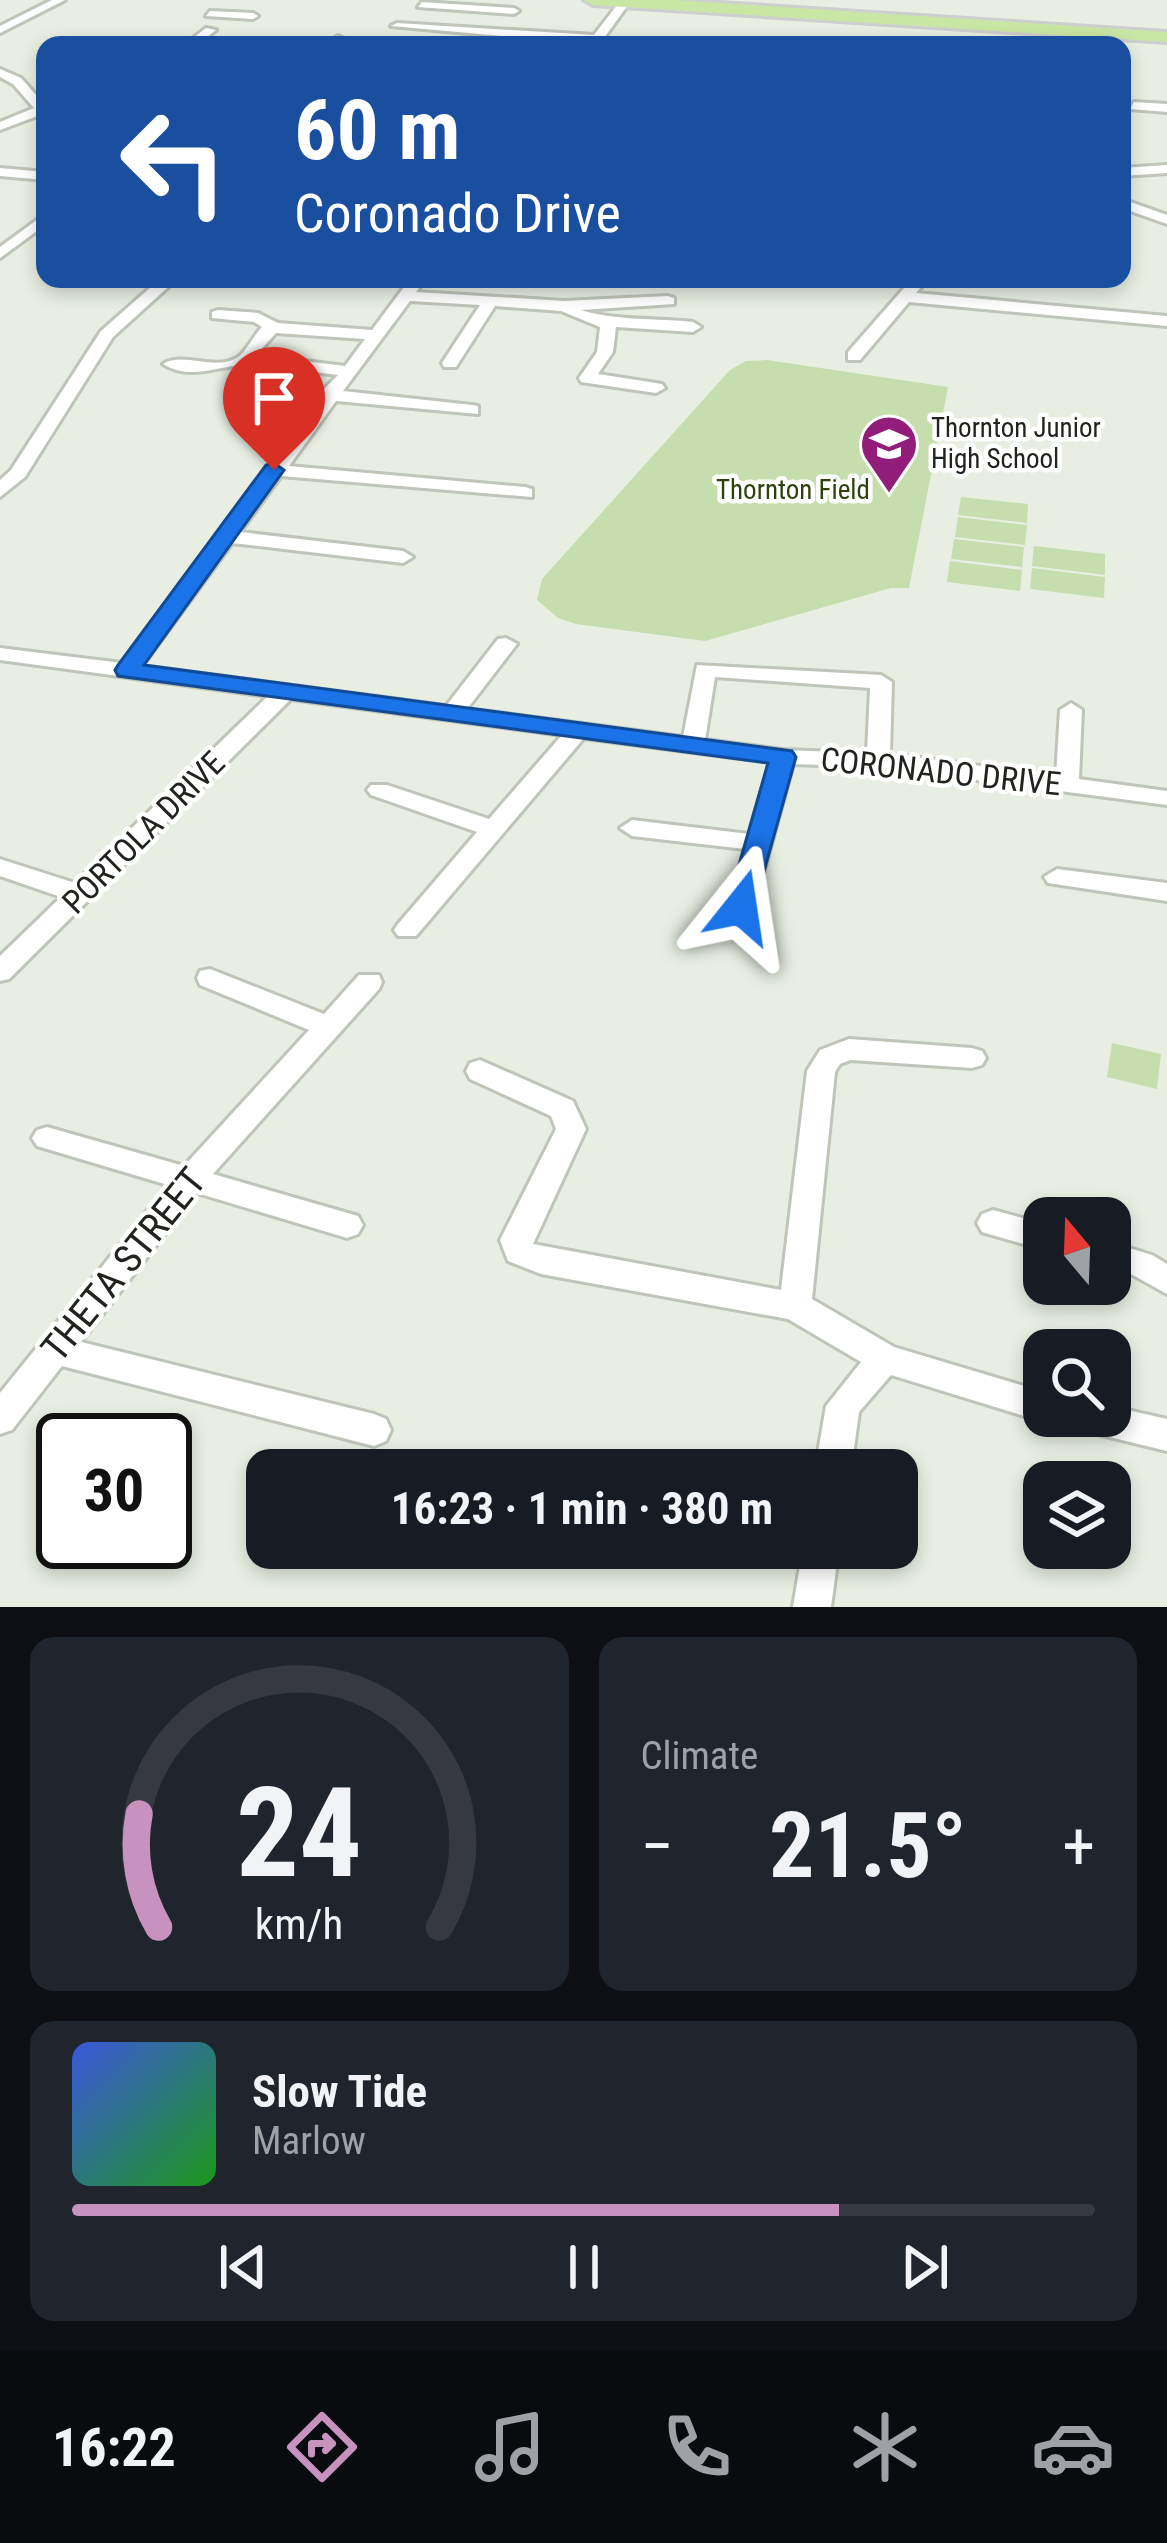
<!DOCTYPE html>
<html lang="en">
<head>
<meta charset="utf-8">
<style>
	body { margin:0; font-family:"Roboto Condensed",sans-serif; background:#20242c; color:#f1f3f6; height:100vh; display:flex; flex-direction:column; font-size:45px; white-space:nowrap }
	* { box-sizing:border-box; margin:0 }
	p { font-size:39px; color:#9ea1a6 }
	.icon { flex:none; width:66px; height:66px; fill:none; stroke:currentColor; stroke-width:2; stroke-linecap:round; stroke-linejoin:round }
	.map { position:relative; height:1607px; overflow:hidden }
	.panel { display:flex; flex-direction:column; gap:30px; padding:30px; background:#0d0f14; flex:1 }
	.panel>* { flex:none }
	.top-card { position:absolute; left:36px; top:36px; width:1095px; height:252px; border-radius:24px; box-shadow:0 6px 18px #0003; background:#1a4fa0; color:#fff; overflow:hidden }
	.needle { width:78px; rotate:341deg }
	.buttons { position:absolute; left:1023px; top:1197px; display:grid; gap:24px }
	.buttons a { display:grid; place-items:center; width:108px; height:108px; border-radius:24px; background:#171b24; box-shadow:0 6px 18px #0003; font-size:60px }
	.speed { position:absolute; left:36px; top:1413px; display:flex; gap:24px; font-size:60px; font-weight:700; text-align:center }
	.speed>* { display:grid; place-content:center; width:156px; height:156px; border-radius:50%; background:#171b24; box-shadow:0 6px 18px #0003; line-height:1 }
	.speed .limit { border:6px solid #111; border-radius:18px; background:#fff; color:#111 }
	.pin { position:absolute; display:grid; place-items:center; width:102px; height:102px; color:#fff; margin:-123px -51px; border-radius:50% 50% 50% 0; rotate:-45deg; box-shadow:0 0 12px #0007 }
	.pin .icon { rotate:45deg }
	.me { position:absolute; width:132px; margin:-66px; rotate:15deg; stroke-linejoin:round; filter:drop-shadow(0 0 9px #0008) }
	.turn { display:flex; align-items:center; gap:42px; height:252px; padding:0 60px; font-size:54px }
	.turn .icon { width:156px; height:156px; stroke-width:2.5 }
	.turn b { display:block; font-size:84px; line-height:102px }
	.big { font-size:90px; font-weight:700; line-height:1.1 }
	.panel .card { flex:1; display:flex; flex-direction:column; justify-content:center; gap:18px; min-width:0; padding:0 42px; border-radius:24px; background:#20242c }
	.panel .dial { align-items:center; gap:0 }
	.dial svg { height:312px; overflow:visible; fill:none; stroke:#363941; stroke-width:7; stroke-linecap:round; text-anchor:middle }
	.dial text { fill:#f1f3f6; stroke:none }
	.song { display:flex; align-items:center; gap:36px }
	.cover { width:144px; height:144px; border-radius:18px; background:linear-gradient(135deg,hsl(230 70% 55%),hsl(120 70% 35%)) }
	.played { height:12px; border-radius:6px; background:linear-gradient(90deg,#c793be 75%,#363941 75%) }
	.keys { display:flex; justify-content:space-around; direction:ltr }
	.heat { display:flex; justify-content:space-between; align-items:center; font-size:66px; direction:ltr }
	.panel .tiles { flex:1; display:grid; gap:30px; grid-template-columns:1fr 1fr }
	.card:last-child { grid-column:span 2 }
	.trip { position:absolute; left:246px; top:1449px; width:672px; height:120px; border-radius:24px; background:#171b24; box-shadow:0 6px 18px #0003; font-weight:700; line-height:120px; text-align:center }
	.tabs { display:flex; height:192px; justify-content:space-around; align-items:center; background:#090b0e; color:#9ea1a6 }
	.tabs .icon { width:84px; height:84px }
	.tabs .current { color:#c793be }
	.tabs b { font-size:54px; color:#f1f3f6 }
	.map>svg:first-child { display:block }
</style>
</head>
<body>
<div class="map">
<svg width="1167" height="1607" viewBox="0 0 1167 1607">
	<rect width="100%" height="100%" fill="#e8efe2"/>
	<g fill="#c6ddae">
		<path d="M767,360L948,387L909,588H891L705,641L576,624L558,618L537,600L542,579L730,370L746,361Z"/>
		<path d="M961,497L1028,504L1027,523L958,515Z"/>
		<path d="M958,517L1027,525L1025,545L955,537Z"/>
		<path d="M954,539L1024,547L1022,567L951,559Z"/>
		<path d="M1034,546L1105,554V575L1032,566Z"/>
		<path d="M950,561L1022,570L1020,591L947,582Z"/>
		<path d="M1032,568L1105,577L1104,598L1030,589Z"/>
		<path d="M1112,1043L1161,1054L1157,1089L1107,1077Z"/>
	</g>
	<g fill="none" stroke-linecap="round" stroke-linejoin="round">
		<g stroke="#bfc5b9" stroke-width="6">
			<g id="minor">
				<path d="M52,0H65L0,33V26Z"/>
				<path d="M621,0L630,2L599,45L391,26L397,23L594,35Z"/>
				<path d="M422,2L514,8L519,11L514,14L418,7Z"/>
				<path d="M210,11L253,13L258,16L253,19L206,16Z"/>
				<path d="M206,28L216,30L197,45H184Z"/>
				<path d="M338,36L344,39L338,45H326Z"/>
				<path d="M265,40L269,45H257Z"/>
				<path d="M0,69L21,78L45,105V117L40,115L0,130V122L34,108L13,84L0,77Z"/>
				<path d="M1134,102L1167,104V112L1130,109Z"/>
				<path d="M1167,165V173L1122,176V168Z"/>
				<path d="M0,168L45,172V180L0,176Z"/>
				<path d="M1122,199L1167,215V224L1122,208Z"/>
				<path d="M45,214V225L0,258V247Z"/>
				<path d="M160,279H177L113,337L25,477L0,497V480L11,470L101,331Z"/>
				<path d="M410,279H426L416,292L564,301L668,296L674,298V304L581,310C616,321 656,318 693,322L701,327L693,332L616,327L613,352L598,374L662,384L665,388L656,393L581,382L579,378L597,352L600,327L561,311L495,306L456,367H444L442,363L480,305L410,301L343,391L472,405L478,406V414L336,401L289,466L525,487L532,489V497L281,476L240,532L403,551L413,557L403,563L232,543L142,666L446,706L498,639L506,638L517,644L467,709L683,737L697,665L881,675L892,682L890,754L1056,776L1060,710L1071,703L1082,710L1079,779L1167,791V805L878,767L793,764L754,907L741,916L728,907L745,849L632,836L620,828L632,820L749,834L770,762L584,738L416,936H398L394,930L398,924L477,832L371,795L367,790L371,785H387L489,819L562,735L291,699L9,979L0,981V956L61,897L0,876V859L75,883L268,696L0,660V648L122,663L321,398L322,391L338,375C309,372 277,365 249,365C220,364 192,382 163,364C183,351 216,372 238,357C246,352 254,335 262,327L254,322L212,318V312L218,310L258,313L278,323L372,330ZM276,333L365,339L345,366L256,355ZM715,677L870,688L867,753L783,750L705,740Z"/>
				<path d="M912,279H928L916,293L1167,316V326L909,302L860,360H848V352Z"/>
				<path d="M1057,869L1167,883V901L1048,883L1044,877Z"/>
				<path d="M210,969L324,1014L359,975H379L382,982L379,989L213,1174L358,1216L363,1225L358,1234L347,1238L197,1193L81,1342L374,1414L386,1419L391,1430L386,1441L374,1446L62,1366L12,1430L0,1434V1393L168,1185L37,1146L32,1138L37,1130L47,1127L184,1166L309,1030L200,985L197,978L200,971Z"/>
				<path d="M849,1039L972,1048L982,1051L986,1058L982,1065L972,1068L851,1060L840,1064L835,1072L812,1299L894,1347L1044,1392V1416H1057L1044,1422L891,1375L859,1412L851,1470H815L826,1406L861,1362L788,1319L541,1274L508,1261L500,1240L556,1129L551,1116L470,1079L466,1071L470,1063L480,1060L573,1101L586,1129L533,1244L781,1290L807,1071L820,1050Z"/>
				<path d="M993,1210L1044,1224V1250L982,1232L977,1223L982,1214Z"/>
				<path d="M1110,1242L1152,1255L1167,1264V1294L1131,1274L1110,1268Z"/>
				<path d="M1110,1406L1167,1419V1451L1085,1431L1073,1427L1068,1416H1110Z"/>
				<path d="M803,1548H839L831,1607H793Z"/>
			</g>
		</g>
		<g stroke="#cecfce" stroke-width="6">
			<path id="primary" d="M584,0H674L1167,32V42L593,5Z"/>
		</g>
		<use href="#minor" fill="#fff" fill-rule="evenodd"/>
		<use href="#primary" fill="#cae6a4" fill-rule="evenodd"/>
	</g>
	<path fill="#1a73e8" stroke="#114b97" stroke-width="3" d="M274,463L284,470L144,665L792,751L796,757L752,914L741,916L727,907L768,763L118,676L115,670L118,665L266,465Z"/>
	<defs>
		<g id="school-pin" transform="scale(3)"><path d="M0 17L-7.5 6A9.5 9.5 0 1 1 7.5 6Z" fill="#931d7a" stroke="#fff"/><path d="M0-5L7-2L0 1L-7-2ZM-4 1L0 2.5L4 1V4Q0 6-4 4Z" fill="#fff"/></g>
	</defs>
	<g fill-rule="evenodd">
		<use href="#school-pin" x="889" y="444"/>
	</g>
	<g text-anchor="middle" stroke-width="9" stroke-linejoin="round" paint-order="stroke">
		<g font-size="27" fill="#21231e" stroke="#fff" text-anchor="start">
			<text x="931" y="437">Thornton Junior<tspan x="931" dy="31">High School</tspan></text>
		</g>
		<g font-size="27" fill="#2d420d" stroke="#fff">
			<text x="793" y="499">Thornton Field</text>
		</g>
		<g font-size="33" fill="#21231e" stroke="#fff">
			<text transform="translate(941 771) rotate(6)" y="12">CORONADO DRIVE</text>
			<text transform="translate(143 832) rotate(-45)" y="12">PORTOLA DRIVE</text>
		</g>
		<g font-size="39" fill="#21231e" stroke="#fff">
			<text transform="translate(123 1264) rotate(-51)" y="14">THETA STREET</text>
		</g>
	</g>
</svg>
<div class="buttons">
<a><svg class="needle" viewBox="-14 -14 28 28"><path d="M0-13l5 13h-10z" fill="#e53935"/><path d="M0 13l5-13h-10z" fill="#9ea1a6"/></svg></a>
<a><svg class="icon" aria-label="search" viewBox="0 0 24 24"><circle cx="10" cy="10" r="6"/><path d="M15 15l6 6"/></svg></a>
<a><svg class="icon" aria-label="layers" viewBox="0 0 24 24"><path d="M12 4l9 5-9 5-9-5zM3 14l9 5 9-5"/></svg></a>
</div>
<div class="speed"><div class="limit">30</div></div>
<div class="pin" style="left:274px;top:470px;background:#d93025"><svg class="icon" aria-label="arrive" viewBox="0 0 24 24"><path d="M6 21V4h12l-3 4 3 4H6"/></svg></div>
<svg class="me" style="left:741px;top:907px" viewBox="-20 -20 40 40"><path d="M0-17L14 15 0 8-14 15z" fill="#1a73e8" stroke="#fff" stroke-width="4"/></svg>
<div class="trip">16:23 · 1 min · 380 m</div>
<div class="top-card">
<div class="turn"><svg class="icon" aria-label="left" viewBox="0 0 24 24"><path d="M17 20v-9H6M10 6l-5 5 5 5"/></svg><div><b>60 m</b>Coronado Drive</div></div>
</div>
</div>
<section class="panel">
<div class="tiles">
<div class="card dial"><svg viewBox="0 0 100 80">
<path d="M14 69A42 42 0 1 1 86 69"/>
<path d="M14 69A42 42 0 0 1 9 40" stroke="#c793be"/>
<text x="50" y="56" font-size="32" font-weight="700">24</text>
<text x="50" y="72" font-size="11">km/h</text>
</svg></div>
<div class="card"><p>Climate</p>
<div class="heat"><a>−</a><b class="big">21.5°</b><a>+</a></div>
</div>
<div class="card">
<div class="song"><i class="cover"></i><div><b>Slow Tide</b><p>Marlow</p></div></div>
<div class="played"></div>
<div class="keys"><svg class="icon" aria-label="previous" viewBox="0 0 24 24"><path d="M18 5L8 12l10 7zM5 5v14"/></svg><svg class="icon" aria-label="pause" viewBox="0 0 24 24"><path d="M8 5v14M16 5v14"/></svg><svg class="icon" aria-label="next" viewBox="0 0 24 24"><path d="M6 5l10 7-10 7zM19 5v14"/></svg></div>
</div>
</div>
</section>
<nav class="tabs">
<b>16:22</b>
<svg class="icon current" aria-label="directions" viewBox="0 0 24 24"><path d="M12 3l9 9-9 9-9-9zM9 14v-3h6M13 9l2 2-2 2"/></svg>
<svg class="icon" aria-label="music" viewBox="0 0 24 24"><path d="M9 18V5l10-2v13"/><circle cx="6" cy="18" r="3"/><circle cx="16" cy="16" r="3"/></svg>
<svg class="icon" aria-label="phone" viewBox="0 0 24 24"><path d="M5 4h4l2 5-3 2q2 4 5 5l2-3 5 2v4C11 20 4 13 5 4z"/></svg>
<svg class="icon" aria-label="climate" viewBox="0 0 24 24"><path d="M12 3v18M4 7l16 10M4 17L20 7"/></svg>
<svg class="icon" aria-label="car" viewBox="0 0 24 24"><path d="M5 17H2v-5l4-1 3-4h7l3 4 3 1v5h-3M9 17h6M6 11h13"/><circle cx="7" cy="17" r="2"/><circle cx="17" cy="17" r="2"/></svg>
</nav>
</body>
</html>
